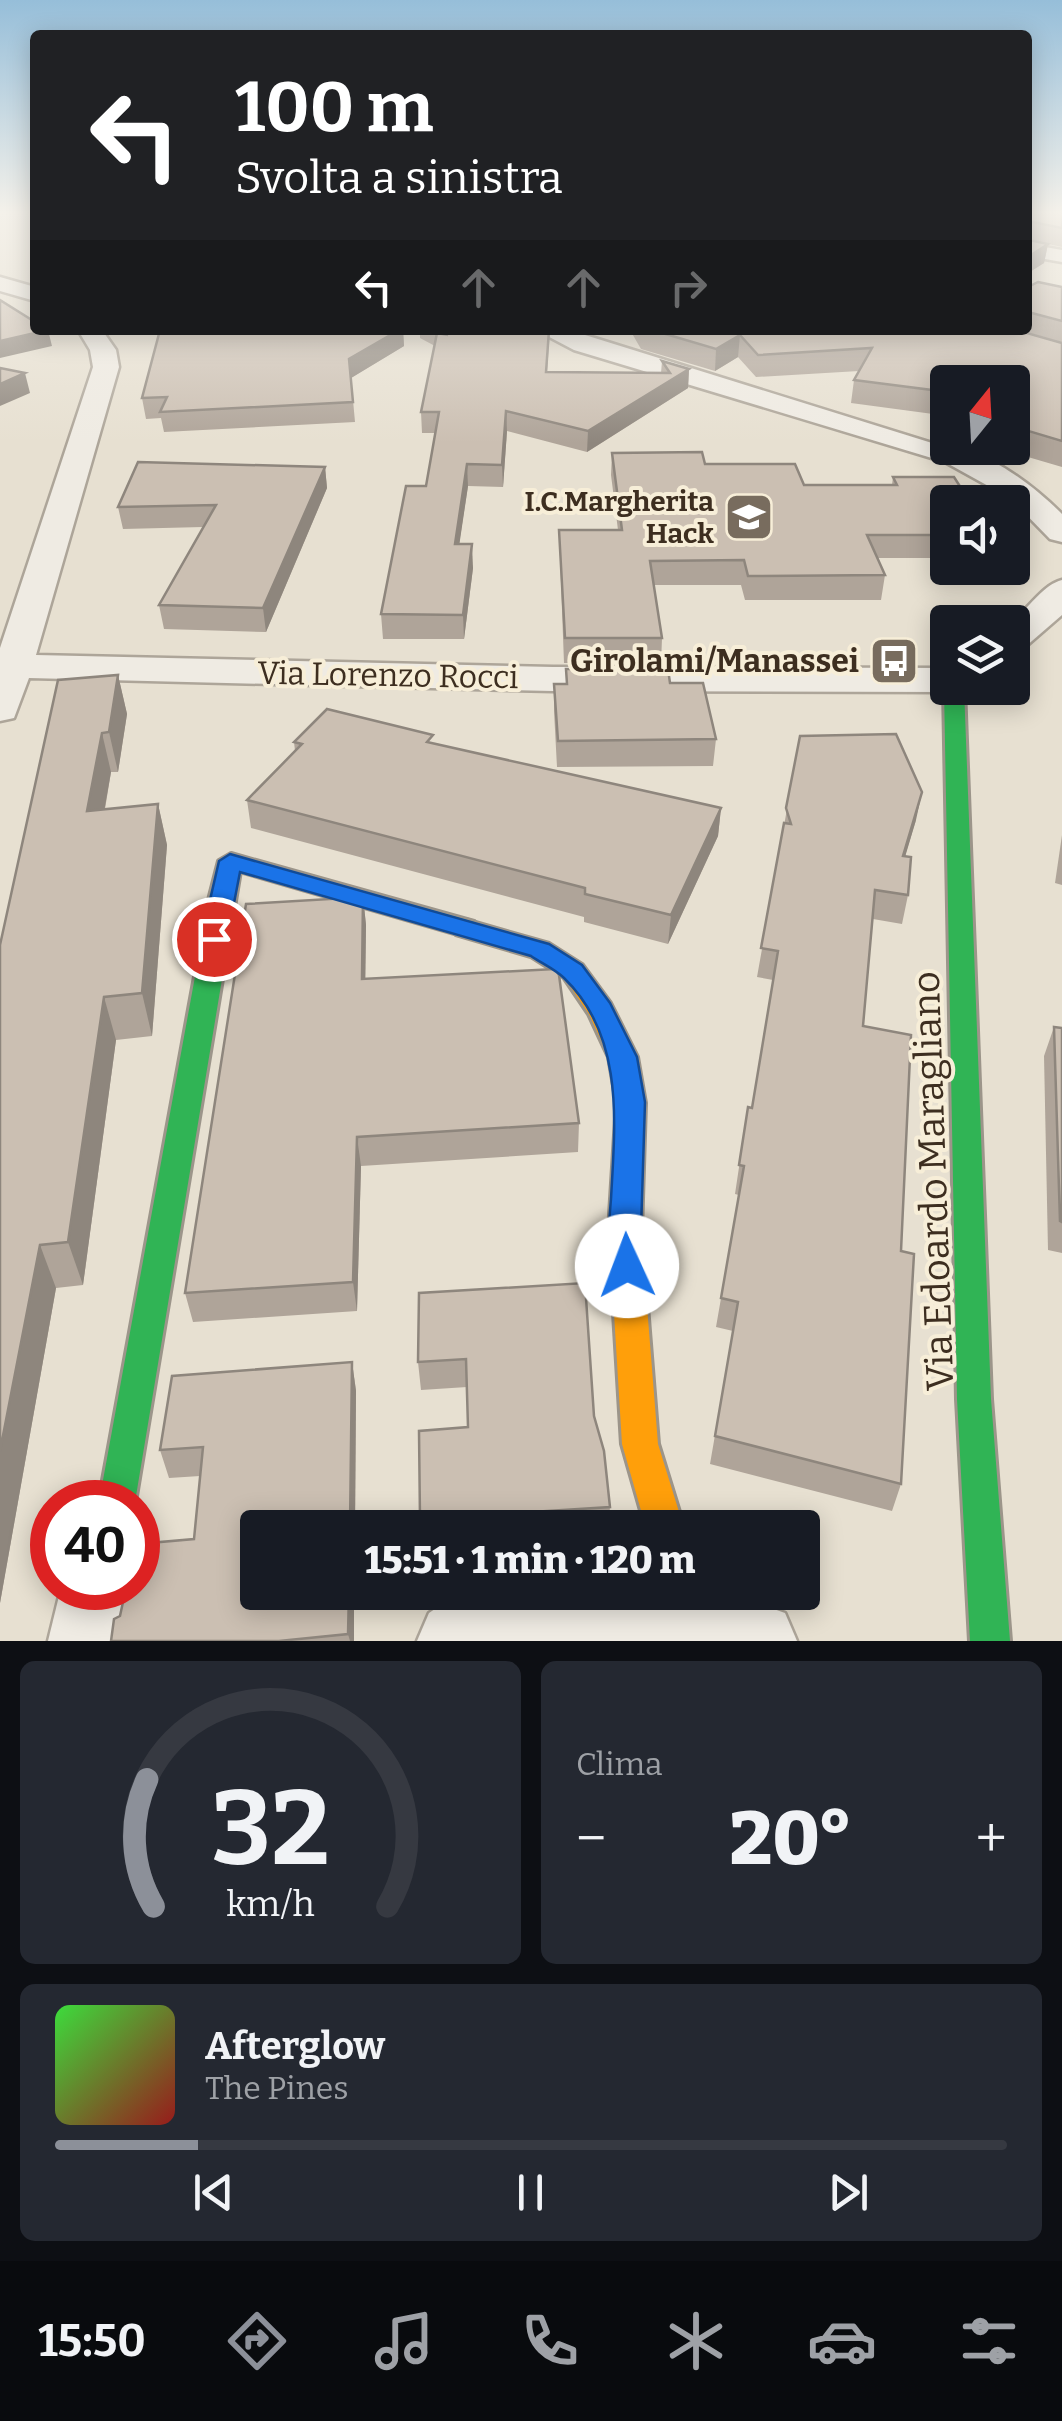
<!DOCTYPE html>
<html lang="it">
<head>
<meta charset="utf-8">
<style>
	body { margin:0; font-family:Bitter,serif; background:#242831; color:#f1f3f6; height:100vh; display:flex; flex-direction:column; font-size:38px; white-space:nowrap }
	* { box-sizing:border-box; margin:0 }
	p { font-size:32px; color:#9ea1a6 }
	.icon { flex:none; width:55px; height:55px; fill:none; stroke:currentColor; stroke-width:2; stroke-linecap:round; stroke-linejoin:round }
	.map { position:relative; height:1641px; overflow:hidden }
	.details { display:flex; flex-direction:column; gap:20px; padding:20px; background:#0d0f14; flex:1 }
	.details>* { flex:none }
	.guide { position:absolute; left:30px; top:30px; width:1002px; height:305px; border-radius:10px; box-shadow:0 5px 25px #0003; background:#202124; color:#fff; overflow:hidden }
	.needle { width:65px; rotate:18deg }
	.tools { position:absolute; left:930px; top:365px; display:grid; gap:20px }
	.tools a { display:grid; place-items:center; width:100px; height:100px; border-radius:10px; background:#171b24; box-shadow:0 5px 25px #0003; font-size:50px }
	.speed { position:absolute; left:30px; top:1480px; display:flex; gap:20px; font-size:50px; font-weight:700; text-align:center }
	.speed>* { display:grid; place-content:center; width:130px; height:130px; border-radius:50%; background:#171b24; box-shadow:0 5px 25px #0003; line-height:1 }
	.speed .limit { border:15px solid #d22; background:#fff; color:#111 }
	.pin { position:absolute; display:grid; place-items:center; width:85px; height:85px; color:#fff; margin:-42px; border:5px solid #fff; border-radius:50%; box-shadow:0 2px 10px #0007 }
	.me { position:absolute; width:110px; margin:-55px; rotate:358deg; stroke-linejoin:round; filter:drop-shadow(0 0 8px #0008) }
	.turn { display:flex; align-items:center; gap:35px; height:210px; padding:0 40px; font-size:45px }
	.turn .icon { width:130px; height:130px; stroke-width:2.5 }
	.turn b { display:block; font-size:70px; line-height:85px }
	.lanes { display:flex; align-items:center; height:95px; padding:0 40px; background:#0003; justify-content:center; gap:50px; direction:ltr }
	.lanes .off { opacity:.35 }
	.big { font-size:75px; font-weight:800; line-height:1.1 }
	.details .card { flex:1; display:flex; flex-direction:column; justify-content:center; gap:15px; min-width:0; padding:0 35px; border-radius:15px; background:#242831 }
	.details .dial { align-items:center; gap:0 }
	.dial svg { height:260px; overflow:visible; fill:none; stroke:#363941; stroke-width:7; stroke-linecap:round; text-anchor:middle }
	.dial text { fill:#f1f3f6; stroke:none }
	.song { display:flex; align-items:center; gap:30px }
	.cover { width:120px; height:120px; border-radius:15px; background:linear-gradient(135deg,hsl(120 70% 55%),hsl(0 70% 35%)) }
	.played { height:10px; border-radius:5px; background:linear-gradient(90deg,#8c9099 15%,#363941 15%) }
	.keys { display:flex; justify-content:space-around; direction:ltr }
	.heat { display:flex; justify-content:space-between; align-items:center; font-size:55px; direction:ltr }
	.details .tiles { flex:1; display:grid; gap:20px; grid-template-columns:1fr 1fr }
	.card:last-child { grid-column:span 2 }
	.trip { position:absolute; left:240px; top:1510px; width:580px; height:100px; border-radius:10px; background:#171b24; box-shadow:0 5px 25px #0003; font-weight:800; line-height:100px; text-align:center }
	.tab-bar { display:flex; height:160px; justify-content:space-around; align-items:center; background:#090b0e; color:#9ea1a6 }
	.tab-bar .icon { width:70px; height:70px }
	.tab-bar .current { color:#8c9099 }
	.tab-bar b { font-size:45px; color:#f1f3f6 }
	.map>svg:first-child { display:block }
</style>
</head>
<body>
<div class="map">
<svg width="1062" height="1641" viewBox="0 0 1062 1641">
	<rect width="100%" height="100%" fill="#e7e0d1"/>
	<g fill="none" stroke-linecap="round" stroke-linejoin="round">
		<g stroke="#ada599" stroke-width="5">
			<g id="street">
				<path d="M1028,244L1062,250V262L1028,256Z"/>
				<path d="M0,277L35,287V301L0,291Z"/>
				<path d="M78,330H102L116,350L119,367L36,655L553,667L948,668V688H962L948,692L553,691L29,678L14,718L0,721V648L93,367L90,350Z"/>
				<path d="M536,330H569L948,448C986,448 1036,488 1062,514V542L1050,539L1010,498L945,462L574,350Z"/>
				<path d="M1062,580V615L1025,647L1012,650L1011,622C1028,610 1042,585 1062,580Z"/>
				<path d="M138,1585L139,1588L128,1641H48L61,1588Z"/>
				<path d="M460,1592H727L785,1613L797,1641H417L429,1613Z"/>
			</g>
		</g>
		<g stroke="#9c958a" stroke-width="6">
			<g id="fast">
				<path d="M948,684V688H964L991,1399L1010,1641H970L957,1399L944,688Z"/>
				<path d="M231,854L474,922L477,928L474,934L465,936L240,871L135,1502H99L209,900L219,861Z"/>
			</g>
		</g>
		<g stroke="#9c958a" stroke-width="6">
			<path id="slow" d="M465,920L549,944L582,965L610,1003L637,1057L645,1103L641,1231L658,1444L684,1528H646L622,1444L609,1231L617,1103L609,1057L589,1014L564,977L531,956L456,934L453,928L456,922Z"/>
		</g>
		<use href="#street" fill="#efebe3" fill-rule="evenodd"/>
		<use href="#fast" fill="#30b455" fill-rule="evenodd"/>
		<use href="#slow" fill="#ff9f0a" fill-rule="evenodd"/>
	</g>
	<g fill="#afa499">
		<path d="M1028,213H1062V247L1048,244L1044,263L1028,273Z"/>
		<path d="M1028,287H1062V467L997,448H1012V382H948V416L851,403L854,380L859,371L756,377L738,357L715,371L641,349L630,330H1028Z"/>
		<path d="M160,330H403L404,346L351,378L355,422L164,432L161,418L146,419L142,398Z"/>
		<path d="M420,330H550L547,372L661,373L662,361L689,369L688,388L587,452L507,431L503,487L468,486L459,544L473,568L464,639H383L381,614L426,486L436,433H422L421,412L435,346L420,338Z"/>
		<path d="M612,453L705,464L804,485H892L893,477L948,502V558H878L885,575L881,600H745L741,585H654L662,638L661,664L564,663L559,530H618L611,475Z"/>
		<path d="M325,467L327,488L266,632L164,629L159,605L203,527L123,529L118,507Z"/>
		<path d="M566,669L670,683L716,739L713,766L557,767L554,711V684H566Z"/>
		<path d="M118,675L127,714L118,772H111L105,809L158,804L167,845L152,1036L116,1040L83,1285L56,1288L0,1603V945Z"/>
		<path d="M800,736L916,820L905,856L908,895L902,924L873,919L863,1026L901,1251V1484L892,1511L710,1464L733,1331L716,1327L739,1195L735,1194L748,1107L752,1108L773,980L757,977Z"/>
		<path d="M294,742L434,744L721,808L718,836L668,944L584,922V917L251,828L247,800L295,751Z"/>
		<path d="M1062,835V885L1055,883Z"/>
		<path d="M363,897L366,925L365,979L579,1123L578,1152L361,1166L357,1311L193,1322L185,1293Z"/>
		<path d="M1054,1027L1062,1028V1253L1048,1250L1044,1056Z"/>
		<path d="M419,1293L594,1416L610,1507L608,1528H421L420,1519L468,1427L467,1387L421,1390L418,1362Z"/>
		<path d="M352,1362L356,1391L355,1528H258V1592H354V1641H111L120,1616L194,1539L200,1476L169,1478L160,1450Z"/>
	</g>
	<g fill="#8e867d">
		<path d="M1048,244L1044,263L1028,273V257Z"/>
		<path d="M48,330L52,346L0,358V341Z"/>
		<path d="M399,330H403L404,346L351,378L349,359Z"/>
		<path d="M740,335L738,357L715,371L716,349Z"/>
		<path d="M689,369L688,388L587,452L588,431Z"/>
		<path d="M25,373L30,393L0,406V384Z"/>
		<path d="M506,411L507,431L503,487L502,465Z"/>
		<path d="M467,464L468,486L456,567L455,544Z"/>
		<path d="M325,467L327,488L266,632L263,608Z"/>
		<path d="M472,544L473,568L464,639L463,615Z"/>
		<path d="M118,675L127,714L118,772L109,732Z"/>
		<path d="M102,733L111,772L97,852L87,811Z"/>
		<path d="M922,792L916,820L897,884L903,856Z"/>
		<path d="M158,804L167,845L152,1036L142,993Z"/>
		<path d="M721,808L718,836L668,944L671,915Z"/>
		<path d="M363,897L366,925L365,1008L362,979Z"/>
		<path d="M104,997L116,1040L83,1285L68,1242Z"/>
		<path d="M357,1137L361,1166L357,1311L353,1282Z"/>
		<path d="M40,1245L56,1288L0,1603V1451Z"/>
		<path d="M352,1362L356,1391L355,1528H350Z"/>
		<path d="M349,1592H354V1641H350L348,1634Z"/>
	</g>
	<g fill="#cbbfb2" stroke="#8e867d" stroke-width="2.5">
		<path d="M1028,213H1062V228L1033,222L1028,226L1029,240L1048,244L1028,257Z"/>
		<path d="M1038,282L1062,287V321L1028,312V287Z"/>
		<path d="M0,300L35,322V330H48L0,341Z"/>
		<path d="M160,330H399L349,359L353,402L160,412L167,397L142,398Z"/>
		<path d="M439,330H549L546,372L670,373L662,361L689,369L588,431L506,411L502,465L467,464L455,544H472L463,615L381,614L406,486H426L439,412H421L437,333L448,335Z"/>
		<path d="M652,330H1016L1062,343V441L1012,426V382H948V392L854,380L872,348L758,355L740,335L716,349Z"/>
		<path d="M0,368L25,373L0,384Z"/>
		<path d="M702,452L705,464H795L804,485H897L893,477H954L970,502H948V535H867L885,575L748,576L744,560L650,561L662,638H565L559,530H622L612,453Z"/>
		<path d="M138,462L325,467L263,608L159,605L216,505L118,507Z"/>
		<path d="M566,669H668L670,683H703L716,739L558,741L554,684H567Z"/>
		<path d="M118,675L109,732L102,733L87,811L158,804L142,993L104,997L68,1242L40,1245L0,1451V945L58,680Z"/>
		<path d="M327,709L433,735L427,742L721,808L671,915L585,894V888L247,800L302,744L294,742Z"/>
		<path d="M896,734L922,792L903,856L911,857L908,895L875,890L863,1026L911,1035L901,1251L914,1254L901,1484L715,1436L738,1302L721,1298L744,1166L739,1165L748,1107L752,1108L778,951L761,948L784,823L791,824L786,808L800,736Z"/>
		<path d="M363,897L362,979L555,969L559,975L579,1123L357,1137L353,1282L185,1293L246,904Z"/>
		<path d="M1054,1027L1062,1028V1222L1060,1221Z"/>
		<path d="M585,1283L594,1416L604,1451L610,1507L420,1519L419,1431L468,1427L466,1359L418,1362L419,1293Z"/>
		<path d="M352,1362L350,1528H258V1592H349L348,1634L279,1641H111L114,1619L120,1616L126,1588H138V1544L194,1539L203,1447L160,1450L172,1376Z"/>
	</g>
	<linearGradient id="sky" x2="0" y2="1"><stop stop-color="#96bed9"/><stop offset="0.48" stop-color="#f4f1ea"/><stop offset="1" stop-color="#f4f1ea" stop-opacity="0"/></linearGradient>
	<rect width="1062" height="443" fill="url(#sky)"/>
	<path fill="#1a73e8" stroke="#114b97" stroke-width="2.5" d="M230,854L549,944L582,965L610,1003L637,1057L645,1102L641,1231L643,1266L639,1276L627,1280L616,1276C605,1254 609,1224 611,1199C615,1123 625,1037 564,978C555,969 541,963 531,956L240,872L227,939L223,945H205L201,939L219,861Z"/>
	<defs>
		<g id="school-square" transform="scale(2.5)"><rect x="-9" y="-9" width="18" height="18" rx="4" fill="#786c5e" stroke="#f7eed8"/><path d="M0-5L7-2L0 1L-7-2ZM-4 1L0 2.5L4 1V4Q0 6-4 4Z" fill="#fff"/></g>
		<g id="bus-square" transform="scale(2.5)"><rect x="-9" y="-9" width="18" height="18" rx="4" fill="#786c5e" stroke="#f7eed8"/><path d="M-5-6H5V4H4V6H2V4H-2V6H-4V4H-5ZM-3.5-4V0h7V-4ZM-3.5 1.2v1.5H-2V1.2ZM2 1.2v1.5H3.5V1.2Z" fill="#fff"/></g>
	</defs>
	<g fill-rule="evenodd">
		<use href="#school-square" x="749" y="517"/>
		<use href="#bus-square" x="894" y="661"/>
	</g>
	<g text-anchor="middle" stroke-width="8" stroke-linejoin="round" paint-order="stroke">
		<g font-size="28" font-weight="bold" fill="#3d2e20" stroke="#f7eed8" text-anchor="end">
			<text x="714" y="511">I.C.Margherita<tspan x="714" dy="32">Hack</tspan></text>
		</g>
		<g font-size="32" font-weight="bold" fill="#3d2e20" stroke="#f7eed8" text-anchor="end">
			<text x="859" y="672">Girolami/Manassei</text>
		</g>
		<g font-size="32" fill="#3d2e20" stroke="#f7eed8">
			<text transform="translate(388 675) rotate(1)" y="11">Via Lorenzo Rocci</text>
		</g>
		<g font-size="38" fill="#3d2e20" stroke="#f7eed8">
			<text transform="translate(933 1181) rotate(-92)" y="13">Via Edoardo Maragliano</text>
		</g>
	</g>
</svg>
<div class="tools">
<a><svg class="needle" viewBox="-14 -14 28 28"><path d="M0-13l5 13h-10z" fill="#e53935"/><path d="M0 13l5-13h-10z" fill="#9ea1a6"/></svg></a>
<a><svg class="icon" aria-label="sound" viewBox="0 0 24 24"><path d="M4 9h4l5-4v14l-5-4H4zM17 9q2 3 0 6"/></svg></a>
<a><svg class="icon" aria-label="layers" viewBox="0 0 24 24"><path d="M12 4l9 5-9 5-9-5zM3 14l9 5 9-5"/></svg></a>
</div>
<div class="speed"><div class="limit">40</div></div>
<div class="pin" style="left:214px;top:939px;background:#d93025"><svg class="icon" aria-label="arrive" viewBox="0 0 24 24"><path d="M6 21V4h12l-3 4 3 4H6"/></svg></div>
<svg class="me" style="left:627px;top:1266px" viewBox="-20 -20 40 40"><circle r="19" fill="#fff"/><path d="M0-13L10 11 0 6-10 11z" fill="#1a73e8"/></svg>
<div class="trip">15:51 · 1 min · 120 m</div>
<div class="guide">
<div class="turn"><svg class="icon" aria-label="left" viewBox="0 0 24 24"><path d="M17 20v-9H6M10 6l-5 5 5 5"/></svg><div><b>100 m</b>Svolta a sinistra</div></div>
<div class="lanes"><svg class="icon" aria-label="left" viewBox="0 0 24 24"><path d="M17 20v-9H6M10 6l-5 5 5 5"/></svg><svg class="icon off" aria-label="ahead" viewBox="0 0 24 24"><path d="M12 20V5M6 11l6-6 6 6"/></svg><svg class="icon off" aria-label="ahead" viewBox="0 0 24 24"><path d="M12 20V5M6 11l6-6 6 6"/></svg><svg class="icon off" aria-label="right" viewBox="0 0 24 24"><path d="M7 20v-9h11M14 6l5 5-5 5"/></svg></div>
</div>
</div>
<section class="details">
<div class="tiles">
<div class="card dial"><svg viewBox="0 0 100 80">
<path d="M14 69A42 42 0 1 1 86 69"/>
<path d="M14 69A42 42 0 0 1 12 30" stroke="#8c9099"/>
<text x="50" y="56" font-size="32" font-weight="700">32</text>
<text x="50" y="72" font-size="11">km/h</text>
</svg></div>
<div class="card"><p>Clima</p>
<div class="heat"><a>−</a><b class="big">20°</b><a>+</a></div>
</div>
<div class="card">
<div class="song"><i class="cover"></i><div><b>Afterglow</b><p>The Pines</p></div></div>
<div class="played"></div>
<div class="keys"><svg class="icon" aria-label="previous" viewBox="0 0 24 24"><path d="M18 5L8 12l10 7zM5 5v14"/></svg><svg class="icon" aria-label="pause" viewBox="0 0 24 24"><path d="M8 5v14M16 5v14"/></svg><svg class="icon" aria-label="next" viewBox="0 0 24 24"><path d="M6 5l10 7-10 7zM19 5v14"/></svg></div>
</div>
</div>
</section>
<nav class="tab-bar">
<b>15:50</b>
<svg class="icon current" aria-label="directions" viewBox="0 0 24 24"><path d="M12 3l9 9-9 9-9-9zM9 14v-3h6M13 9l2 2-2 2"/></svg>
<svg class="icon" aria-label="music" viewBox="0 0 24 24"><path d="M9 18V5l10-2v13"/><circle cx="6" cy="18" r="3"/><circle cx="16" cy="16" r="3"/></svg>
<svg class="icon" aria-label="phone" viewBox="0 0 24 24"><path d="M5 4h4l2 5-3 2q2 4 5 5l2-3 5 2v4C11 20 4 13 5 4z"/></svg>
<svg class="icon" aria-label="climate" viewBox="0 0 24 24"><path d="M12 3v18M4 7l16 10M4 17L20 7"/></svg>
<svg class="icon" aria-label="car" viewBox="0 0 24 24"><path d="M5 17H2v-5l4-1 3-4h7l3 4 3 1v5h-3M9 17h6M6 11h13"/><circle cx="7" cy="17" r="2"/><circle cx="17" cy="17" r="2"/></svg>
<svg class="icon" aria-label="filters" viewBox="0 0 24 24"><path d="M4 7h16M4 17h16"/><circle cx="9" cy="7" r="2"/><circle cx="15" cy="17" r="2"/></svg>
</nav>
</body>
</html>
